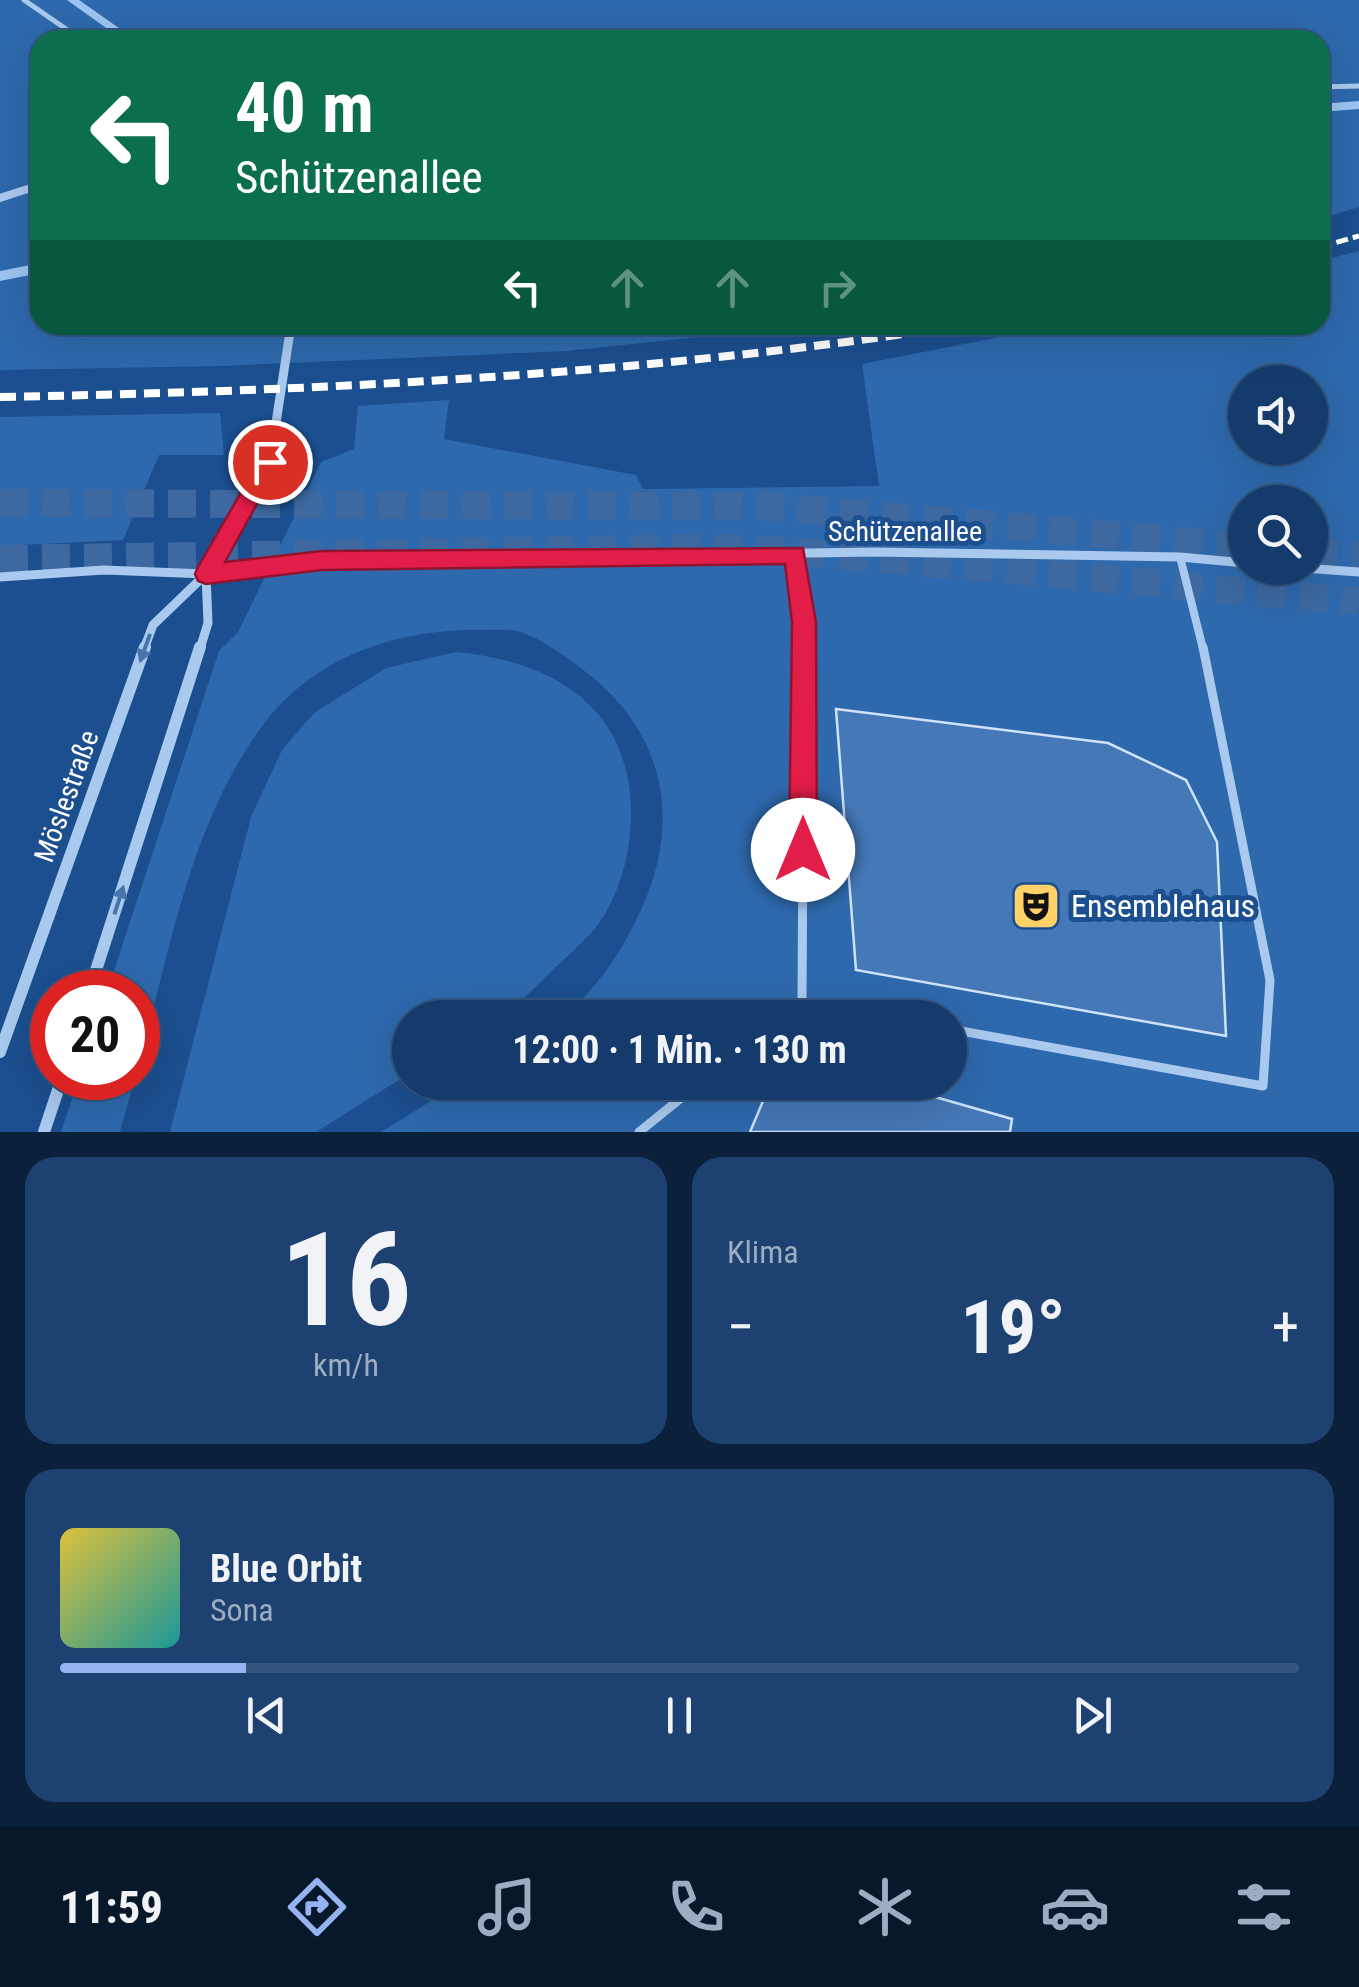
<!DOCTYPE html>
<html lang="de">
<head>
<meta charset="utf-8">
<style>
	body { margin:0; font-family:"Roboto Condensed",sans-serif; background:#1d4271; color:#f1f3f6; height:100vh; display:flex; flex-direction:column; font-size:38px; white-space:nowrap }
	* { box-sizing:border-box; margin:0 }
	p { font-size:32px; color:#9dadc1 }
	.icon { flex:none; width:55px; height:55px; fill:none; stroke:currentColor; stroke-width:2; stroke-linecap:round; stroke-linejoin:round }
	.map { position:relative; height:1132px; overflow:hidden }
	.side { display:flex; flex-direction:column; gap:25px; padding:25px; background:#0b203b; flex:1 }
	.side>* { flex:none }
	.guide { position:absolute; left:30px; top:30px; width:1300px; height:305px; border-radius:30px; box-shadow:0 10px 40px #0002,0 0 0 2px #33557e; background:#0b6e4f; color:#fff; overflow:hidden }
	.tools { position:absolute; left:1228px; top:365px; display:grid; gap:20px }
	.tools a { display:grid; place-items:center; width:100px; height:100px; border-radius:50%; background:#143b6b; box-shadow:0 10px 40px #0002,0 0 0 2px #33557e; font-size:50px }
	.speed { position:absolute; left:30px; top:970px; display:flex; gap:20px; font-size:50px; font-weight:700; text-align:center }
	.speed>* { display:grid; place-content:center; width:130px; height:130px; border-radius:50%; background:#143b6b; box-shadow:0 10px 40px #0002,0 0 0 2px #33557e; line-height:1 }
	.speed .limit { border:15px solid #d22; background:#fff; color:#111 }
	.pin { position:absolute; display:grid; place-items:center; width:85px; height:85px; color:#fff; margin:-42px; border:5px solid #fff; border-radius:50%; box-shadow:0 2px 10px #0007 }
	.me { position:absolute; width:110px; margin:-55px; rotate:0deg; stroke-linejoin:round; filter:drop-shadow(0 0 8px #0008) }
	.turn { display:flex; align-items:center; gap:35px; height:210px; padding:0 40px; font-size:45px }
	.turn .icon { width:130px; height:130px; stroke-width:2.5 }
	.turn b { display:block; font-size:70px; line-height:85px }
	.lanes { display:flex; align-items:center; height:95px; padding:0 40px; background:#0003; justify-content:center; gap:50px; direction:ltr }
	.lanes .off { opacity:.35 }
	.big { font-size:75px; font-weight:700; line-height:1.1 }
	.side .tile { flex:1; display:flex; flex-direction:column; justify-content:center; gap:15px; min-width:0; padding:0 35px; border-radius:30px; background:#1d4271 }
	.side .dial { align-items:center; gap:0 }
	.dial b { font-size:130px; line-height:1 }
	.song { display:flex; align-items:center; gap:30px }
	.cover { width:120px; height:120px; border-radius:15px; background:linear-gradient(135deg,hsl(50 70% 55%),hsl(180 70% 35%)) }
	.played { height:10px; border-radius:5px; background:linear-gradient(90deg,#95b2f1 15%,#33557e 15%) }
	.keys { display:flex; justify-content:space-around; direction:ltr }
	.heat { display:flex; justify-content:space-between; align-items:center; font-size:55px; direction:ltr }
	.side .tiles { flex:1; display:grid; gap:25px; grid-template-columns:1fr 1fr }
	.tile:last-child { grid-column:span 2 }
	.trip { position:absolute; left:392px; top:1000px; width:575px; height:100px; border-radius:50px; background:#143b6b; box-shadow:0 10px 40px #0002,0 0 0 2px #33557e; font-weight:700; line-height:100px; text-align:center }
	.menu { display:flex; height:160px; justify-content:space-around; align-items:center; background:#08182b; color:#9dadc1 }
	.menu .icon { width:70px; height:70px }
	.menu .selected { color:#95b2f1 }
	.menu b { font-size:45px; color:#f1f3f6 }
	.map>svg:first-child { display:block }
</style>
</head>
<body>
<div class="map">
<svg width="1359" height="1132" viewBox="0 0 1359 1132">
	<rect width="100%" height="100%" fill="#1b4f8f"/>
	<g fill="#2e69ad" fill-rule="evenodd">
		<path d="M0,0H1359V207L1320,219V40H40V325H810L566,351L222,366L0,370Z"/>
		<path d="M1359,251V1132H381L460,1083L950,1082V1018L560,1017C596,993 623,949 641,910C683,818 664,730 582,669C562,654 541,638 517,631C505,629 491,630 479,630C394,629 311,658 260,729C189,827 169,955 138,1069V992H107L219,651L238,632L321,462L354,449L358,406L449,400L444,439L636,475L643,489L879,486L862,364L1062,325H1320V261ZM1245,382H1310V448H1245ZM1245,502H1310V568H1245Z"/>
		<path d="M220,413L224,455H159L123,540L0,546V417Z"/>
		<path d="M456,652C553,661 630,707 631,812C631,848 623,883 605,914C594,933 574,950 558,965C543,979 514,1011 494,1018C475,1023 432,1018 410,1018V1073L316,1132H170L251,817L282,750L314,713L386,668Z"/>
		<path d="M79,1078H135L120,1132H61Z"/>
	</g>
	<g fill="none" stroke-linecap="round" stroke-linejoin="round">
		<g fill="#9cc4f0" fill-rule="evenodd">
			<path d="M67,0H79L136,40H123Z"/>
			<path d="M1359,101V109L1320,112V104Z"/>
			<path d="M40,263V273L0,281V271Z"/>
		</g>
	</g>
	<g fill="#4478b7" stroke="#cfe3fa" stroke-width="2.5">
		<path d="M836,709L1108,743L1186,780L1217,842L1226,1036L856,970Z"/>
		<path d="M771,1082H883L1012,1119L1010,1132H750Z"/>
	</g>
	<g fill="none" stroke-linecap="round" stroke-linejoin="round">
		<g stroke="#3d69a0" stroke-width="28" stroke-dasharray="28 14" stroke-linecap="butt">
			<path d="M0,503L761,506L1245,546"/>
			<path d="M1310,551L1359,555"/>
			<path d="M0,559L711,548L806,552L1359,601"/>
		</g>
		<g stroke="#a9c9ee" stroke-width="5">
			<path d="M24,0L82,40"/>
			<path d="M1320,87L1359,86"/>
		</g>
		<g stroke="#a9c9ee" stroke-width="8">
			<path d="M795,554L804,649"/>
			<path d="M1180,557L1203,649"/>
		</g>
		<g stroke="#a9c9ee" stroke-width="9">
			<path d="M802,1002L888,1018"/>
			<path d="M782,1018L802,1002L804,647"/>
			<path d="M950,1029L1263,1086L1270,980L1203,647"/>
			<path d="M639,1132L701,1082"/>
		</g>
		<path stroke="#a9c9ee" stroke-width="8" d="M0,198L40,185"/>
		<g stroke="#a9c9ee" stroke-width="9">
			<path d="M1303,568L1359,572"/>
			<path d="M0,577L104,570L206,574L322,561L874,552L1180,557L1245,563"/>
			<path d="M144,649L153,625L206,574L270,462L291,325"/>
			<path d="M200,649L208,623L206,574"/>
		</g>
		<g stroke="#a9c9ee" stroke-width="12">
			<path d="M89,992L200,647"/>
			<path d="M0,1052L145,647"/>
			<path d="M44,1132L62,1078"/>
		</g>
		<path stroke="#fff" stroke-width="5" stroke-dasharray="12 5" stroke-linecap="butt" d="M1320,247L1359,236"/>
		<path stroke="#fff" stroke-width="8" stroke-dasharray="16 8" stroke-linecap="butt" d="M0,397C323,391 644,375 964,325"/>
	</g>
	<defs><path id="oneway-solid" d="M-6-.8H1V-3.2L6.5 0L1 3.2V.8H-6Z" transform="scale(2.5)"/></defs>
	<g fill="#4674ac">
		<use href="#oneway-solid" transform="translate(145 648) rotate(110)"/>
		<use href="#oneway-solid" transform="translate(119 900) rotate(-72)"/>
	</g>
	<path fill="#e11d48" stroke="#92132f" stroke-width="2.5" d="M270,454L280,462L225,562L322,551L803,548L816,622L817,850L813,859L803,863L793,859L789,850L792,622L785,564L322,570L206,584L198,581L195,574L198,567L262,456Z"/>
	<defs>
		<g id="theatre-square" transform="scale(2.5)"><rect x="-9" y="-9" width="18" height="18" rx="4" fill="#ffd166" stroke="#1b4f8f"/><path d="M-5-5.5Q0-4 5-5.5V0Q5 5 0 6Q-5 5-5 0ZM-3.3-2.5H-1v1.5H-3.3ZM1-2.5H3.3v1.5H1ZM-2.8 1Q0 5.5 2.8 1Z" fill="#111"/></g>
	</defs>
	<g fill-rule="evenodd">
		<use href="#theatre-square" x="1036" y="906"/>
	</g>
	<g text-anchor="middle" stroke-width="10" stroke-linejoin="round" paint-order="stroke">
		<g font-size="28" fill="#fff" stroke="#1b4f8f">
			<text x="905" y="541">Schützenallee</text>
			<text transform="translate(66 796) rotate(-70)" y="10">Möslestraße</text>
		</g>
		<g font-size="32" fill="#fff" stroke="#1b4f8f" text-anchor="start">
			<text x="1071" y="917">Ensemblehaus</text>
		</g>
	</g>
</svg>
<div class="tools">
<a><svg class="icon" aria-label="sound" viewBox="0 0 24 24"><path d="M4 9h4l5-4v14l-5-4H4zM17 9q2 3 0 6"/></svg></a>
<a><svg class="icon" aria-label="search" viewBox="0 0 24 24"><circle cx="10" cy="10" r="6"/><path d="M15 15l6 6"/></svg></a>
</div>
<div class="speed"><div class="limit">20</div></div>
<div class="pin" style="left:270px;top:462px;background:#d93025"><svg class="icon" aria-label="arrive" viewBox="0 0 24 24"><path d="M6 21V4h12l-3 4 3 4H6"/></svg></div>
<svg class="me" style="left:803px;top:850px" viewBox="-20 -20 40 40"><circle r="19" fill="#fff"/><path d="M0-13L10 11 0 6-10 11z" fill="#e11d48"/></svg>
<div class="trip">12:00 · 1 Min. · 130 m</div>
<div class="guide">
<div class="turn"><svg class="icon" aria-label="left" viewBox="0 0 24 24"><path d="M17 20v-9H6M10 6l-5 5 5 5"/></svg><div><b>40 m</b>Schützenallee</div></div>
<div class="lanes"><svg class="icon" aria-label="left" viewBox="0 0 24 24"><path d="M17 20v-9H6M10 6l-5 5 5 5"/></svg><svg class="icon off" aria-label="ahead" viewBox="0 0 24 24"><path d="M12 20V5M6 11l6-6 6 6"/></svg><svg class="icon off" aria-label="ahead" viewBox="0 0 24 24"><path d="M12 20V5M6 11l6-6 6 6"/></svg><svg class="icon off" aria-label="right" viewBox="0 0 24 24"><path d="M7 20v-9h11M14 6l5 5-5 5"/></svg></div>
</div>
</div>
<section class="side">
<div class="tiles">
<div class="tile dial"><b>16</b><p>km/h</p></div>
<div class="tile"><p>Klima</p>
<div class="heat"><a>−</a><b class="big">19°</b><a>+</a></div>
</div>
<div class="tile">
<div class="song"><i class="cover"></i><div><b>Blue Orbit</b><p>Sona</p></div></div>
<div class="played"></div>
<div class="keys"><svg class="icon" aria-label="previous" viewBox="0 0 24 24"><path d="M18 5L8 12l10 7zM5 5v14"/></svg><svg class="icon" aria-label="pause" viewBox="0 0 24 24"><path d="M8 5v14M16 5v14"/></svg><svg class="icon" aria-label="next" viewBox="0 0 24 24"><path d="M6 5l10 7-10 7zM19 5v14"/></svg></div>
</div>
</div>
</section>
<nav class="menu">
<b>11:59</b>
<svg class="icon selected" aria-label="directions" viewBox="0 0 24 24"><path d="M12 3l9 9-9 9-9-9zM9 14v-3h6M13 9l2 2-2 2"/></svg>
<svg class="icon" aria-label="music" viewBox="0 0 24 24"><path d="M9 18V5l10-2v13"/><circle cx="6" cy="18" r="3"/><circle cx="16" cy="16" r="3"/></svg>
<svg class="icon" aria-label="phone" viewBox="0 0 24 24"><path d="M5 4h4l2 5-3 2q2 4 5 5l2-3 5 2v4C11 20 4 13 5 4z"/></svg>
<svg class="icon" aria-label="climate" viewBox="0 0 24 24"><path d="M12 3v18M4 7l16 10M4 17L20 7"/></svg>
<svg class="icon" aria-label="car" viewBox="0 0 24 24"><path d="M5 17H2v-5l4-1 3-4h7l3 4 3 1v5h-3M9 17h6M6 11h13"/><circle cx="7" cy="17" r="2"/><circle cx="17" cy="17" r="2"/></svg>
<svg class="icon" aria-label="filters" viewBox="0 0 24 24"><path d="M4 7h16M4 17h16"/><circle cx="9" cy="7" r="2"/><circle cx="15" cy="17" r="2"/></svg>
</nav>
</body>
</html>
